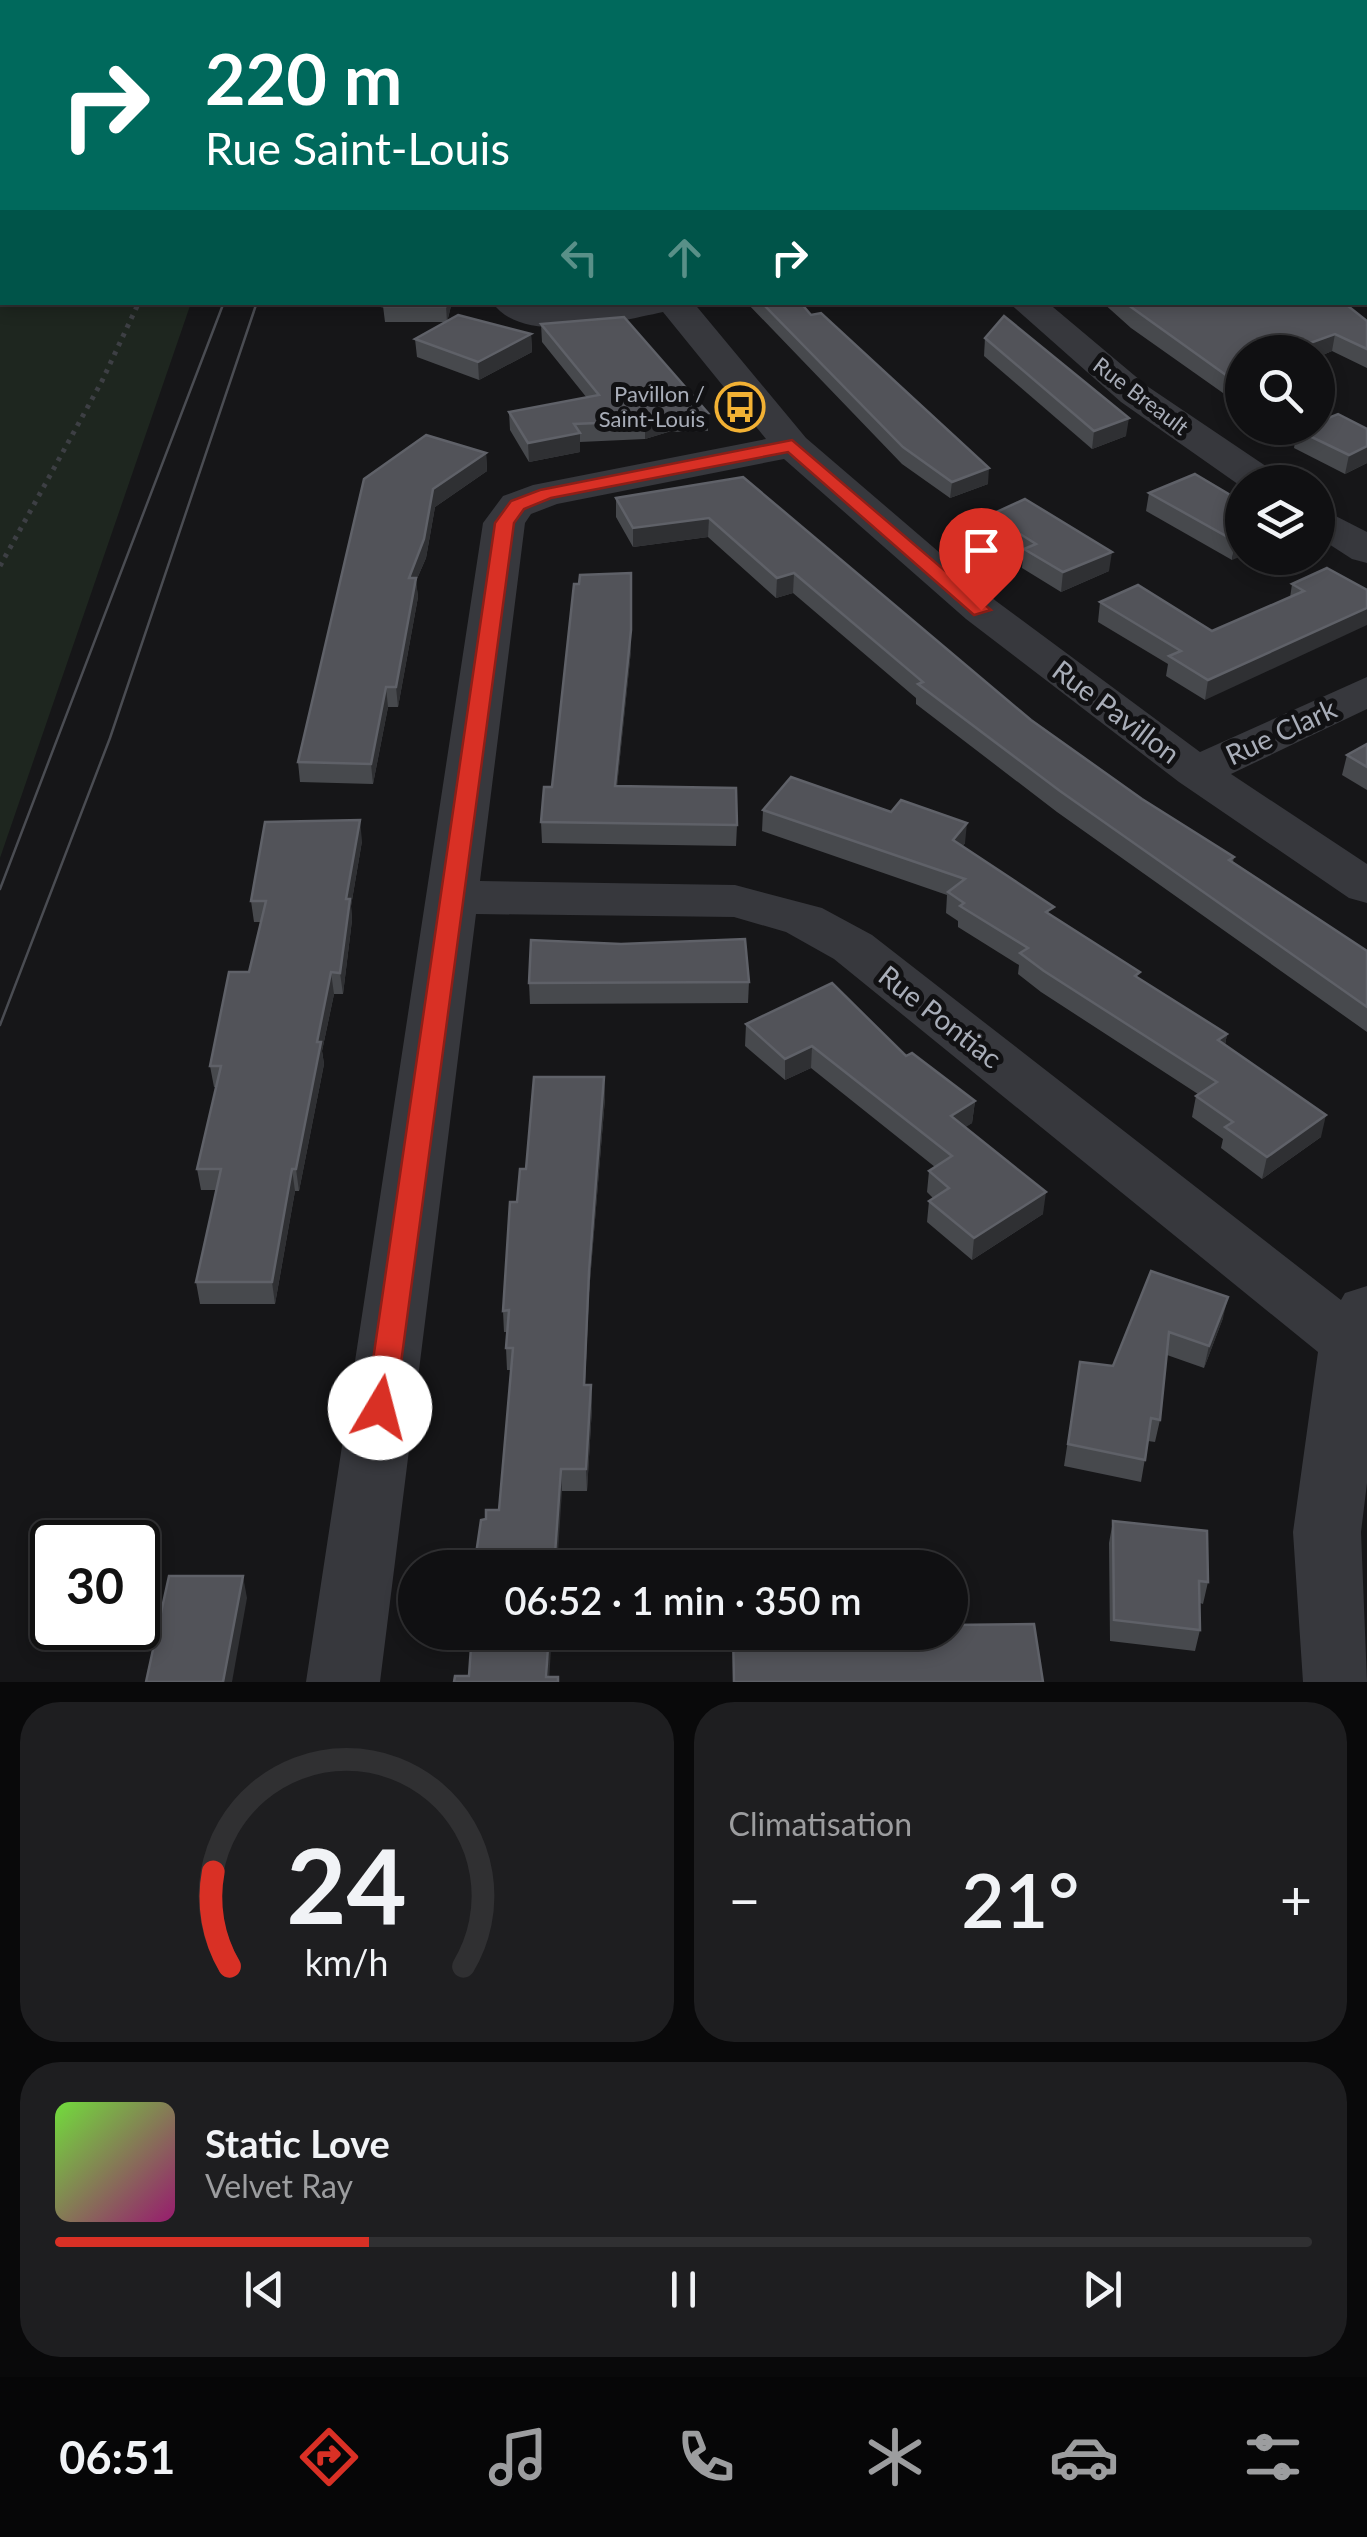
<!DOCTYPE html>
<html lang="fr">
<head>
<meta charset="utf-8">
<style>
	body { margin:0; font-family:Lato,sans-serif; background:#1e1e20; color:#f1f3f6; height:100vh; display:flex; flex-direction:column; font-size:38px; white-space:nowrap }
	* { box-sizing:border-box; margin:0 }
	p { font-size:32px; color:#9c9d9f }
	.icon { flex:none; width:55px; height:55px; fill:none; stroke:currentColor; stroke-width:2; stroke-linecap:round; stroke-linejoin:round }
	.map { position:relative; height:1682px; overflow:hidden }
	.drawer { display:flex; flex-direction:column; gap:20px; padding:20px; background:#09090a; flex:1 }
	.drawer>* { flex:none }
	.guide { position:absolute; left:0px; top:0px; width:1368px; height:305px; box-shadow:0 5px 15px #0003,0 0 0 2px #303032; background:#00695c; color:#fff; overflow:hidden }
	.fabs { position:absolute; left:1225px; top:335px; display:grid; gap:20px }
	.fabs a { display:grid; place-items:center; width:110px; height:110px; border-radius:50%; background:#101012; box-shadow:0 5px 15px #0003,0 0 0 2px #303032; font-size:50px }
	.speed { position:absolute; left:30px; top:1520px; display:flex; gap:20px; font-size:50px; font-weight:700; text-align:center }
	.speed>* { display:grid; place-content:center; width:130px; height:130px; border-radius:50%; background:#101012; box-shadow:0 5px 15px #0003,0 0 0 2px #303032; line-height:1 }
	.speed .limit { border:5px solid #111; border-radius:15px; background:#fff; color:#111 }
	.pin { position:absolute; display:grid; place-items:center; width:85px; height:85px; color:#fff; margin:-102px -42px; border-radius:50% 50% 50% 0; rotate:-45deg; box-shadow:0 0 10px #0007 }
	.pin .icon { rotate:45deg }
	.me { position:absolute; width:110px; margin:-55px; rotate:8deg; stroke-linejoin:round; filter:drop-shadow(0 0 8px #0008) }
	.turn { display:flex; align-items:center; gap:35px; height:210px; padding:0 40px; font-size:45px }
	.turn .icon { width:130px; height:130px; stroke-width:2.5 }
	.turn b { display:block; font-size:70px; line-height:85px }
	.lanes { display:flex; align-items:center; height:95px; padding:0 40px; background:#0003; justify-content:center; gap:50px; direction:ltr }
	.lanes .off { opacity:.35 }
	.big { font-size:75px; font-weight:600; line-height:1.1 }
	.drawer .card { flex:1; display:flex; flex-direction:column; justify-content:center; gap:15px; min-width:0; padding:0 35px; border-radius:40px; background:#1e1e20 }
	.drawer .dial { align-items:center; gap:0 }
	.dial svg { height:260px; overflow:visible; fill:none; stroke:#303032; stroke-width:7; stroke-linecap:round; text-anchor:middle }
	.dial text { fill:#f1f3f6; stroke:none }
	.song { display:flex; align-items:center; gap:30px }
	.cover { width:120px; height:120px; border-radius:15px; background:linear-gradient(135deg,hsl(100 70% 55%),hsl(320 70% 35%)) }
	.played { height:10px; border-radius:5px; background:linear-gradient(90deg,#d93025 25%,#303032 25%) }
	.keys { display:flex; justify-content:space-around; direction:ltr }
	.heat { display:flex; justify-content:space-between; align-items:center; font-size:55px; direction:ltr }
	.drawer .tiles { flex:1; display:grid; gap:20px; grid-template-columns:1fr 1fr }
	.card:last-child { grid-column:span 2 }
	.trip { position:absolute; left:398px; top:1550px; width:570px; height:100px; border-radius:50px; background:#101012; box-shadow:0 5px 15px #0003,0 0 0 2px #303032; font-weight:600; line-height:100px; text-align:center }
	.tab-bar { display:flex; height:160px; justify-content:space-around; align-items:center; background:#060607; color:#9c9d9f }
	.tab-bar .icon { width:70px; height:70px }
	.tab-bar .selected { color:#d93025 }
	.tab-bar b { font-size:45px; color:#f1f3f6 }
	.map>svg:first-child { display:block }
</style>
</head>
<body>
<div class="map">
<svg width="1367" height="1682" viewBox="0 0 1367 1682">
	<rect width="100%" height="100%" fill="#161618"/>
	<path fill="#1e261f" d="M0,21L2,302L191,303L0,858Z"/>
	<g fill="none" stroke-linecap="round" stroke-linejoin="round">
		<path stroke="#3d3f44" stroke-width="5" stroke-dasharray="4 6" stroke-linecap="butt" d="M0,566L102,381L139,302"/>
		<g fill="#37383d" fill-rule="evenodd">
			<path d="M0,2H5L2,18H0Z"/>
			<rect x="1365" y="275" width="2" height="22"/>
			<path d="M492,302L561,306L693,302L806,438L996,601L1200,752L1367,677V709L1231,774L1367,864V903L1349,898L1179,782L966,619L784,459L557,504L531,514L525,523L480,881L735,885L822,908L872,935L1341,1300L1345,1293L1367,1286V1483L1361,1532L1367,1682H1303L1293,1532L1318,1352L834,959L786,932L734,917L476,914L380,1682H306L483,523L503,496L533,485L766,439L663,312C620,321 522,347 492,302Z"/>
			<path d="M1008,302H1047L1147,386L1276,473L1282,482H1242V487L1121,402Z"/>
			<path d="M1318,507L1367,532V563L1352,559L1318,537Z"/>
		</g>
		<g stroke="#4a4c52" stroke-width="2.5">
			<path d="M0,889L224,302"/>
			<path d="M0,1025L110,738L257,302"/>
		</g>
	</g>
	<g fill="#47494d">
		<path d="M820,0H1367V243L1365,241V2H825Z"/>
		<path d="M452,302L447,322L531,334L532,352L479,380L417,357L415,339L446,322H385L383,306Z"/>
		<path d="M746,302H800L811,315L988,484L950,498L902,464Z"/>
		<path d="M1102,302H1343L1367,321V368L1332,351L1318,357V352L1223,393L1131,328Z"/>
		<path d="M541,324L708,413V431L668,432L645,439L580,442V452L529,462L510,430L509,412L587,398L542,342Z"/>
		<path d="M985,338L1126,436L1092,449L984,356Z"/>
		<path d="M1367,429V463L1345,474L1294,448L1297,430Z"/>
		<path d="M486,453L487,471L435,507L426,558L416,581L418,597L398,707H388L373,784L300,782L298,762L364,479Z"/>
		<path d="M743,477L1031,720L1142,799L1234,857L1233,862L1367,951V1032L1057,812L916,704V698L793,593L776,598L708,537L633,547L616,517V498Z"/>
		<path d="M1149,493L1242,502L1232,560L1146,511Z"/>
		<path d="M990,515L1109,571L1061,592L1022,568L1023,556L988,534Z"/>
		<path d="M1327,568L1205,700L1166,676L1168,664L1098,622L1100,602L1212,631L1290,598L1292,584Z"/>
		<path d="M631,650L617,786L737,825L736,846L542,843L541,822L552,787Z"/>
		<path d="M1367,744V790L1342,775L1347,755Z"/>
		<path d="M763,810L965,843L962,847L1053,916L1139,979L1227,1034L1225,1045L1321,1137L1262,1179L1221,1148L1223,1139L1192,1117L1196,1096L1198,1094L1041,992L1018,974L1019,965L958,927V921L946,913L947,895L762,831Z"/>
		<path d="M362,841L351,906L352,920L343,994H334L322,1051L324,1064L299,1191H295L275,1304H200L196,1282L217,1190H201L197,1169L216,1087H214L210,1066L249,972L261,922H254L251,901Z"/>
		<path d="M749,982L748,1003L530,1004L529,983Z"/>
		<path d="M746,1024L906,1056L975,1101L972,1123L965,1127L1043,1214L972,1260L927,1222L929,1201L933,1198L927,1192L929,1171L935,1167L811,1068L785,1080L745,1046Z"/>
		<path d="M604,1077L605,1098L589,1293L585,1385H591L592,1407L587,1491H562L486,1519L499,1510L511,1370H507L506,1348L507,1332H504L503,1311L517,1202L526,1169Z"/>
		<path d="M1151,1271L1223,1318L1204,1368L1167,1355L1160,1420L1155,1442L1148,1441L1141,1482L1064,1466L1080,1362L1113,1366Z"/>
		<path d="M1113,1521L1208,1582L1203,1604L1200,1603V1630L1195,1651L1110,1641L1109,1543Z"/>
	</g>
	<g fill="#2f3033">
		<path d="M447,302H452L447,322L446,306Z"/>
		<path d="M531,334L532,352L479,380L478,362Z"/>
		<path d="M1335,334L1332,351L1318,357V352H1285Z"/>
		<path d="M1242,369V385L1223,393L1226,375Z"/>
		<path d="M668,414V432L645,439V421Z"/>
		<path d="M1129,418L1126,436L1092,449L1094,431Z"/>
		<path d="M580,433V452L529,462L528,443Z"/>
		<path d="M1367,446V463L1345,474L1349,455Z"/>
		<path d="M486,453L487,471L435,507L426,558L416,581L418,597L398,707L396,687L409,578L433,489Z"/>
		<path d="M989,468L988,484L950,498L952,482Z"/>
		<path d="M709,518L708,537L633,547V528Z"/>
		<path d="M1242,538V556L1232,560L1235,541Z"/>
		<path d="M1112,552L1109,571L1061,592L1063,572Z"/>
		<path d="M631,573V650L615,806V786Z"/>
		<path d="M794,573L793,593L776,598L777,578Z"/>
		<path d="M1367,608V625L1205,700L1208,680Z"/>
		<path d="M386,687L388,707L373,784L371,764Z"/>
		<path d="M360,820L362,841L351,906L352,920L343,994L340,973L346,899Z"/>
		<path d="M967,823L965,843L951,861L953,840Z"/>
		<path d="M331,972L334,994L322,1051L324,1064L299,1191L296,1169L317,1042Z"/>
		<path d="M1227,1034L1223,1055L1218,1040Z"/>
		<path d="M812,1046L811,1068L785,1080V1059Z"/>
		<path d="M604,1077L605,1098L589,1293L584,1407V1385L589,1272Z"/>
		<path d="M975,1101L972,1123L949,1138L951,1116Z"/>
		<path d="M1326,1115L1321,1137L1262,1179L1267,1157Z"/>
		<path d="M292,1169L295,1191L275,1304L272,1282Z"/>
		<path d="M1046,1192L1043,1214L972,1260L974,1238Z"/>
		<path d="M1228,1297L1223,1318L1204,1368L1209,1346Z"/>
		<path d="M591,1385L592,1407L587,1491L586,1469Z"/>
		<path d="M561,1469L562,1491L557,1568H554Z"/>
		<path d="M243,1576L247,1598L232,1682H223Z"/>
		<path d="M549,1632H552L549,1682H547Z"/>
	</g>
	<g fill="#525359" stroke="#5f6168" stroke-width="2.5">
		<path d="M483,0H524L523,2H483Z"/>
		<rect x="638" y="0" width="29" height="2"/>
		<path d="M846,0H1367V49L1365,48L1367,131H1365V2H852Z"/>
		<path d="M1365,131L1367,133V200H1366L1367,228L1365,227Z"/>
		<path d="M384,302H447L446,306H383Z"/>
		<path d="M761,302H800L811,315L821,313L989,468L952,482L903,447Z"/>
		<path d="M1124,302H1343L1367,321V349L1335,334L1285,352H1242V369L1226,375Z"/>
		<path d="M458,315L531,334L478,362L415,339Z"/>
		<path d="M1004,316L1129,418L1094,431L985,338Z"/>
		<path d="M624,317L708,413L668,414L645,421L574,424L580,433L528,443L509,412L599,395L541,324Z"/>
		<path d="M1338,414L1367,429V446L1349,455L1297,430L1304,428H1318V422Z"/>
		<path d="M426,435L486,453L433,489L424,539L409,578H416L396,687H386L371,764L298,762L364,479Z"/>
		<path d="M1195,474L1242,502V538L1235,541L1149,493Z"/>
		<path d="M743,477L1031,720L1142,799L1234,857L1229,860L1367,951V1007L1060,791L918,684L923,682L794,573L777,578L709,518L633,528L616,498Z"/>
		<path d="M1025,499L1112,552L1063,572L1024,549L1036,544L990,515Z"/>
		<path d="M1327,568L1367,590V608L1208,680L1169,656L1181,651L1100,602L1138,585L1212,631L1304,591L1292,584Z"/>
		<path d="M631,573V630L615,786L736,788L737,825L541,822L544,787H552L574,584H579L580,575Z"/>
		<path d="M1367,744V767L1347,755Z"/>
		<path d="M791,777L891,812L901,800L967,823L953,840L1054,907L1046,912L1140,972L1135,976L1227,1034L1218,1040L1326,1115L1267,1157L1225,1127L1233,1122L1196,1096L1217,1082L1044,971L1020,953L1028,948L960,906L964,903L948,892L965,879L763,810Z"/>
		<path d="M360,820L346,899H350L340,973L331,972L317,1042H321L296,1169H292L272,1282H196L221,1169H197L221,1066H210L229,972H249L266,901H251L265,822Z"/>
		<path d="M745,939L749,982L529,983L531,940L621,944Z"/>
		<path d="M832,983L906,1056L912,1053L975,1101L951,1116L1046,1192L974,1238L929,1201L949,1188L929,1171L952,1156L812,1046L785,1059L746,1024Z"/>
		<path d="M534,1077H604L589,1272L584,1385H591L586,1469H561L554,1568H474L481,1520L486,1519V1510H499L513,1348H506L509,1310L503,1311L510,1202H517L520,1169H526Z"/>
		<path d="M1151,1271L1228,1297L1209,1346L1169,1332L1160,1420L1151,1418L1145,1460L1068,1444L1080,1362L1113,1366Z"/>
		<path d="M1113,1521L1207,1531L1208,1582L1199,1581L1200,1630L1114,1620Z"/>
		<path d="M169,1576H243L223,1682H146Z"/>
		<path d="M1034,1624L1043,1682H734L733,1632H950V1625Z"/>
		<path d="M472,1632H549L546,1677H558V1682H454L455,1676H469Z"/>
	</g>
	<path fill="#d93025" stroke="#8d1f18" stroke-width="2.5" d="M792,440L991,610L974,615L788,452L551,498L524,509L514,523L395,1408L391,1416L380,1420L370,1416L366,1408L495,523L511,501L540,490Z"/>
	<defs>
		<g id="bus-ring" transform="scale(2.5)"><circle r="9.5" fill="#111113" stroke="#f2b134" stroke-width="1.5"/><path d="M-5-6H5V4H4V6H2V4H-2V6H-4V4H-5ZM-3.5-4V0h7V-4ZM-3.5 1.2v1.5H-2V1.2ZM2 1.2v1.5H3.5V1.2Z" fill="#f2b134"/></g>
	</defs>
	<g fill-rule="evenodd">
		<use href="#bus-ring" x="740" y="407"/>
	</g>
	<g text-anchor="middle" stroke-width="10" stroke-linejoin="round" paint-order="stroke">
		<g font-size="22" fill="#a8adb8" stroke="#111113" text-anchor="end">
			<text x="705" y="402">Pavillon /<tspan x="705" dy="25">Saint-Louis</tspan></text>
		</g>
		<g font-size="22" fill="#a8adb8" stroke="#111113">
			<text transform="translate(1141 396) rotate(37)" y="8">Rue Breault</text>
		</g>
		<g font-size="28" fill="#a8adb8" stroke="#111113">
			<text transform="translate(1116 712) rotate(37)" y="10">Rue Pavillon</text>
			<text transform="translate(1281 732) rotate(-25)" y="10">Rue Clark</text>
			<text transform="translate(940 1017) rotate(38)" y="10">Rue Pontiac</text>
		</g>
	</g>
</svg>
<div class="fabs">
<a><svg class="icon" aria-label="search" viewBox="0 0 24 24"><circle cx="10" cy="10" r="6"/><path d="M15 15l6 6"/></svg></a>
<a><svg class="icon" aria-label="layers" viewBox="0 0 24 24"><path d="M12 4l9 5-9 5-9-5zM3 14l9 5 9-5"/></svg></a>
</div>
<div class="speed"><div class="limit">30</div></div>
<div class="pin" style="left:981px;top:610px;background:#d93025"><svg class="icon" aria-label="arrive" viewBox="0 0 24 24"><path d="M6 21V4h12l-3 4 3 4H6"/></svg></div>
<svg class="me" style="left:380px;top:1408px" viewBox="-20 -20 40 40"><circle r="19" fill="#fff"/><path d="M0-13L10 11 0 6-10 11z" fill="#d93025"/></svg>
<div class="trip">06:52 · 1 min · 350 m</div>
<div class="guide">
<div class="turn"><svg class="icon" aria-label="right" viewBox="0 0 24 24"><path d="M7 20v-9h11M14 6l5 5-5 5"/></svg><div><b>220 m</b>Rue Saint-Louis</div></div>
<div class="lanes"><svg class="icon off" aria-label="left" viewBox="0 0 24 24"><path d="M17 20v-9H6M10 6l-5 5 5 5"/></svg><svg class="icon off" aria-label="ahead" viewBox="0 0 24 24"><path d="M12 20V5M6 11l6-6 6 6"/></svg><svg class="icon" aria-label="right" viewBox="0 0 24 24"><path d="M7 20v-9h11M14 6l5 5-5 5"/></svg></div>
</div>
</div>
<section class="drawer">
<div class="tiles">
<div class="card dial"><svg viewBox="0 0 100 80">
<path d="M14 69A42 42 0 1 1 86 69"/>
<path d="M14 69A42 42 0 0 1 9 40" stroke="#d93025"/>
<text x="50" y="56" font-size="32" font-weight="700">24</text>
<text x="50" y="72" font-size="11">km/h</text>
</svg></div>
<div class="card"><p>Climatisation</p>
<div class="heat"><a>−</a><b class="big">21°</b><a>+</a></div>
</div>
<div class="card">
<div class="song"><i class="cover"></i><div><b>Static Love</b><p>Velvet Ray</p></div></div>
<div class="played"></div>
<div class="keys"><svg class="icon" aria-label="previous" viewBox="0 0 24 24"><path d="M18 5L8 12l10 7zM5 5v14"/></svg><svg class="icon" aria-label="pause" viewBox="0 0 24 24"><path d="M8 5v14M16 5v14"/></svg><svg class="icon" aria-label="next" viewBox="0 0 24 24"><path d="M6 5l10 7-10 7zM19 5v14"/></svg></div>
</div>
</div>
</section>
<nav class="tab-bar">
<b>06:51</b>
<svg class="icon selected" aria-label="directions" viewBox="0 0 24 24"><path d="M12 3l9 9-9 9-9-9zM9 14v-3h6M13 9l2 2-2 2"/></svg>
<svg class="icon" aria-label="music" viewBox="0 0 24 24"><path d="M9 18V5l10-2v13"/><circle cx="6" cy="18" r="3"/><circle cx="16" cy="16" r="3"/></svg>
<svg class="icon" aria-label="phone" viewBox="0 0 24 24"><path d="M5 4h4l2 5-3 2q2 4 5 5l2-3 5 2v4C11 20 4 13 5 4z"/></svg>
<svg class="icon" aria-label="climate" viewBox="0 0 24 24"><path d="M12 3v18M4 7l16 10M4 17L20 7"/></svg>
<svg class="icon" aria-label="car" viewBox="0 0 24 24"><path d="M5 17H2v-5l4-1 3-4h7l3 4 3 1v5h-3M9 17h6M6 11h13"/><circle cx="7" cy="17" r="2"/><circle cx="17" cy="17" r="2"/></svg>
<svg class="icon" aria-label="filters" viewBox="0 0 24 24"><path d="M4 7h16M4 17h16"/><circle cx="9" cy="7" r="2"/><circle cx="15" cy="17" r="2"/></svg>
</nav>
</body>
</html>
